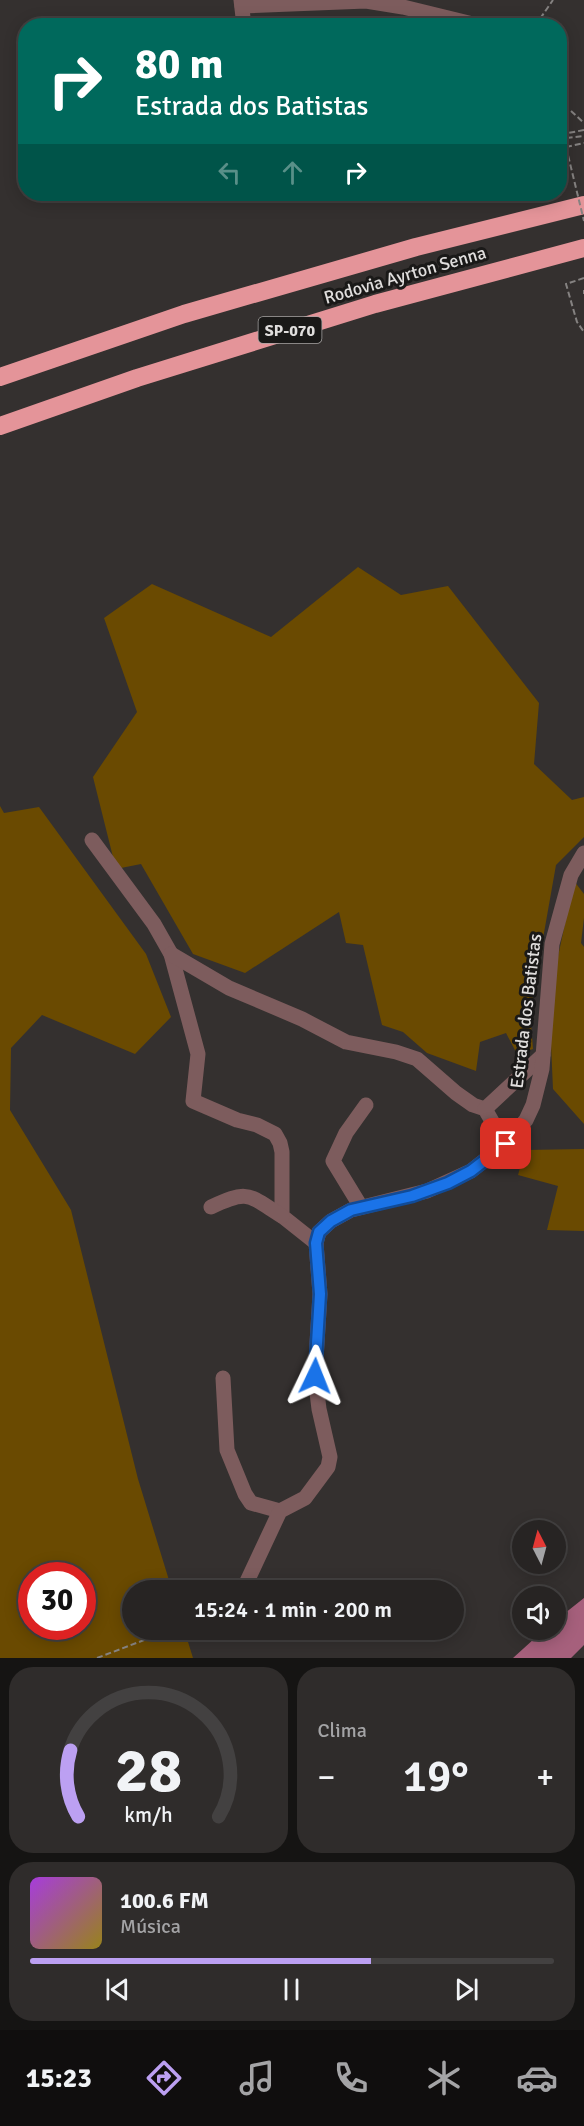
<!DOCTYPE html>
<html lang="pt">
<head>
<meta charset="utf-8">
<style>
	body { margin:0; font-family:Signika,sans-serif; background:#2f2c2b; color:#f1f3f6; height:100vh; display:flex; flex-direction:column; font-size:22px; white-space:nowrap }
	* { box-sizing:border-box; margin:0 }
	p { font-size:20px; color:#a4a4a6 }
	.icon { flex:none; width:33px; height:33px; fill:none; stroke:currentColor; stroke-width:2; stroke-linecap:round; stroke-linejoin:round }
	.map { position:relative; height:1658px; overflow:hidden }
	.side { display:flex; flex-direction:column; gap:9px; padding:9px; background:#151413; flex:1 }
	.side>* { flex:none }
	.hud { position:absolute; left:18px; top:18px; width:549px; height:183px; border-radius:24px; box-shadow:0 3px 15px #0003,0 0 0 2px #434141; background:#00695c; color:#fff; overflow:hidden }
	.needle { width:39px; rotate:354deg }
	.fabs { position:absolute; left:512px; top:1520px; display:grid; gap:12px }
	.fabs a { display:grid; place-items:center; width:54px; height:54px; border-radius:50%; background:#272423; box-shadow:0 3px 15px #0003,0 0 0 2px #434141; font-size:30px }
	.speed { position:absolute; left:18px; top:1562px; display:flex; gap:12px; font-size:30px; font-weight:700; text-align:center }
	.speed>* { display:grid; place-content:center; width:78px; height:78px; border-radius:50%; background:#272423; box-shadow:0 3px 15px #0003,0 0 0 2px #434141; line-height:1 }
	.speed .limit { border:9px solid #d22; background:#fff; color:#111 }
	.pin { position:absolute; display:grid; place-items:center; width:51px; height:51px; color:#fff; margin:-26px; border-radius:12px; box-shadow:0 3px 9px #0006 }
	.me { position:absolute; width:66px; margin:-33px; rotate:2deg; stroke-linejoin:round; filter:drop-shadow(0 0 4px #0008) }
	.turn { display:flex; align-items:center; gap:21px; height:126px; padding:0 18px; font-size:27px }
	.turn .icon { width:78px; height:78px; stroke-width:2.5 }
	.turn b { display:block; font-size:42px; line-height:51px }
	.lanes { display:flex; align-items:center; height:57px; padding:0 18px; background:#0003; justify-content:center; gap:30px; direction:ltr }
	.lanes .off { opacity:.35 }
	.big { font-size:45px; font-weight:600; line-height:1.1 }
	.side .card { flex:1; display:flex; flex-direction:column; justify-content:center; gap:9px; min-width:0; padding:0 21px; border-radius:24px; background:#2f2c2b }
	.side .dial { align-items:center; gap:0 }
	.dial svg { height:156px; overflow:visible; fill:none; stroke:#434141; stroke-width:7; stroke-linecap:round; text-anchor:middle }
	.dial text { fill:#f1f3f6; stroke:none }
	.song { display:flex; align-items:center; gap:18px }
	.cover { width:72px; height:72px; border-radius:9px; background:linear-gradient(135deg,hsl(280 70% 55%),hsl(50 70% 35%)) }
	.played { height:6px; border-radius:3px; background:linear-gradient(90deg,#bca0f2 65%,#434141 65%) }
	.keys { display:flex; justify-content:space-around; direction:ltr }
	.heat { display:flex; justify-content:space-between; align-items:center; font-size:33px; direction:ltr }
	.side .tiles { flex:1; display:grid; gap:9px; grid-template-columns:1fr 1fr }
	.card:last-child { grid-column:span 2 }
	.trip { position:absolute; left:122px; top:1580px; width:342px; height:60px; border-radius:30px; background:#272423; box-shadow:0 3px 15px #0003,0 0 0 2px #434141; font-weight:600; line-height:60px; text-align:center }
	.tab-bar { display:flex; height:96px; justify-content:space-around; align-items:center; background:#100e0e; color:#a4a4a6 }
	.tab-bar .icon { width:42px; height:42px }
	.tab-bar .current { color:#bca0f2 }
	.tab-bar b { font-size:27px; color:#f1f3f6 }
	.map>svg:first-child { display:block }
</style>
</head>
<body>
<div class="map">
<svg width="584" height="1658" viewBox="0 0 584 1658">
	<rect width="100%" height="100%" fill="#34302f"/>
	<g fill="#6a4a01" fill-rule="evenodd">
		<path d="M358,567L401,595L448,586L539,703L534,764L572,800L584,797V837L556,865L530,1012L533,1049L517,1054L506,1033L480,1042L476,1071L427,1053L403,1032L382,1025L363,945L346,943L339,912L245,973L193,954L141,864L116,869L93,777L137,712L104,618L152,584L271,637Z"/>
		<path d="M0,806L4,813L39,807L146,954L171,1017L135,1054L42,1015L11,1048L10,1110L71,1210L138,1479L172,1590H132V1629H184L193,1658H0ZM32,1575H82V1626H32Z"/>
		<path d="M574,881L584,894V918L581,943L584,947V1124L553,1089L549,999Z"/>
		<path d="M584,1149V1231L547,1230L558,1186L518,1175L525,1150Z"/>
	</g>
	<path fill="#a6607c" d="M584,1598V1645L571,1658H513L545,1629H555V1621Z"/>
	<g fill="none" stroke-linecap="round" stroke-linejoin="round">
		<g stroke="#858281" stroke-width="2" stroke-dasharray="6 3" stroke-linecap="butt">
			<path d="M535,26L553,0"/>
			<path d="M571,111L584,123"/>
			<path d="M584,130L563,134L566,138L584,136"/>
			<path d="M566,147L584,143"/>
			<path d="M584,278L566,284L577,322L584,332"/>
			<path d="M584,290V294"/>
			<path d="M97,1658L173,1629"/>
		</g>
		<g stroke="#7d5c5d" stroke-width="15">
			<path d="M241,0L244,26"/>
			<path d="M242,6L366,1L403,7L481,26"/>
			<path d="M560,99L561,101"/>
			<path d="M92,840L154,924L171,954L198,1054L193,1101L237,1120L257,1125L275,1134L280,1143L282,1152V1216L316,1243"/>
			<path d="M171,954L229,988L302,1019L346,1042L396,1052L417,1059L456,1093L473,1105L485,1109L505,1144"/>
			<path d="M485,1109L543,1055"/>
			<path d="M211,1207C249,1189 248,1195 282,1216"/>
			<path d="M361,1207L333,1161L346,1133L366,1105"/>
			<path d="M223,1378L227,1450L245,1494L251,1503L280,1511"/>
			<path d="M243,1590L280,1511L305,1498L328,1467L330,1457L319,1409L315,1376L320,1294L316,1243L319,1232L331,1221L351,1210L427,1191L471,1171L505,1144L526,1120L533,1105L542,1069L552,944L571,875L584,853"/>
		</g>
		<g stroke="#e49499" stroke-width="18">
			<path d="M0,377L184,314L416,247L584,205"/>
			<path d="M0,426L137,378L375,304L584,248"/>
		</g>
		<path stroke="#858281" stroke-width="2" stroke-dasharray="6 3" stroke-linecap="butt" d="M566,147L584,221"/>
	</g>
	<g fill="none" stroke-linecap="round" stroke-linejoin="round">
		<g stroke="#114b97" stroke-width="15">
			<path id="route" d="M315,1376L320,1294L316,1243L319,1232L331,1221L351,1210L412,1196L448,1183L471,1171L506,1144"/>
		</g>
		<use href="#route" stroke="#1a73e8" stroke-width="10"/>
	</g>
	<g text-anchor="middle" stroke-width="6" stroke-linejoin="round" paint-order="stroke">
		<rect fill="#1a1918" stroke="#a5a3a2" stroke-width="1.5" x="258.5" y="317" width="63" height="26" rx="4.5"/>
		<g font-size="16" font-weight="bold" fill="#e0dedd">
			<text x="290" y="336">SP-070</text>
		</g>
		<g font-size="18" fill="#e0dedd" stroke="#1a1918">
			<text transform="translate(405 275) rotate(-16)" y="6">Rodovia Ayrton Senna</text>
			<text transform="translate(526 1011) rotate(-83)" y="6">Estrada dos Batistas</text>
		</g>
	</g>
</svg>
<div class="fabs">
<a><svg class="needle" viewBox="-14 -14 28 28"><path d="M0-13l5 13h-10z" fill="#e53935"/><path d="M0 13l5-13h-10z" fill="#a4a4a6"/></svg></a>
<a><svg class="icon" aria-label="sound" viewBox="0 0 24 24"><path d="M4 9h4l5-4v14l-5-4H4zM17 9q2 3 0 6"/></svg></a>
</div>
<div class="speed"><div class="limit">30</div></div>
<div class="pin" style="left:506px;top:1144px;background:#d93025"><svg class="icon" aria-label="arrive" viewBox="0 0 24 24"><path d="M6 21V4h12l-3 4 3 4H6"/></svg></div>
<svg class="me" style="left:315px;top:1376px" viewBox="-20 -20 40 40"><path d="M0-17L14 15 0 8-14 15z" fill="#1a73e8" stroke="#fff" stroke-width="4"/></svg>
<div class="trip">15:24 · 1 min · 200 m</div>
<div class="hud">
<div class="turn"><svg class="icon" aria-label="right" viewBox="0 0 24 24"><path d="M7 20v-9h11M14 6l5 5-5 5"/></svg><div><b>80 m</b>Estrada dos Batistas</div></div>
<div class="lanes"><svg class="icon off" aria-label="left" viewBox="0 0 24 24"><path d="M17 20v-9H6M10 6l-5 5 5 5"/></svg><svg class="icon off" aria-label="ahead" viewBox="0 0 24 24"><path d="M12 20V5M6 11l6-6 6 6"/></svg><svg class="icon" aria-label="right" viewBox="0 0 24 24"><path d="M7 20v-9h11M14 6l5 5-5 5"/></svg></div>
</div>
</div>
<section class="side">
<div class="tiles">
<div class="card dial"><svg viewBox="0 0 100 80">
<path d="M14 69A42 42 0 1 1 86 69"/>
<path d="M14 69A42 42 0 0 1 10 35" stroke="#bca0f2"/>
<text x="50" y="56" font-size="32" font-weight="700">28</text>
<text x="50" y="72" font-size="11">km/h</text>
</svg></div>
<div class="card"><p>Clima</p>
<div class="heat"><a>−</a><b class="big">19°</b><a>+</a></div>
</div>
<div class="card">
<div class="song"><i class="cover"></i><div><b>100.6 FM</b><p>Música</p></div></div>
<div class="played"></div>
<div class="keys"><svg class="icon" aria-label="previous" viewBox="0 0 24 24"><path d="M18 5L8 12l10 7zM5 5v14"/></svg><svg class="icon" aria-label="pause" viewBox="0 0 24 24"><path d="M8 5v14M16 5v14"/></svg><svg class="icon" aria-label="next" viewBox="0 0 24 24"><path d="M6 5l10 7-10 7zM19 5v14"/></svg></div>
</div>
</div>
</section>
<nav class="tab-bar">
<b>15:23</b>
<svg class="icon current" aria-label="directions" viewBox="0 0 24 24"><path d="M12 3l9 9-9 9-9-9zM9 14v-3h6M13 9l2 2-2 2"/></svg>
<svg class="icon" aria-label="music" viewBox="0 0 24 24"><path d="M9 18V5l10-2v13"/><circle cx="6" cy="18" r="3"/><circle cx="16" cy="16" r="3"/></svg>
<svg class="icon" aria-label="phone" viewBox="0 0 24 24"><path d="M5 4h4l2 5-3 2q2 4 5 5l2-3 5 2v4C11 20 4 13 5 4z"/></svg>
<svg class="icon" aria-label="climate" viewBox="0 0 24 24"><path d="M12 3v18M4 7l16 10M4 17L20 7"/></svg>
<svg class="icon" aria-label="car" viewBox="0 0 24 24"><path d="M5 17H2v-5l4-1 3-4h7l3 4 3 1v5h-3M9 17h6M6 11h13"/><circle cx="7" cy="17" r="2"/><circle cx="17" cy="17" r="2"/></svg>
</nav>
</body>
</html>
